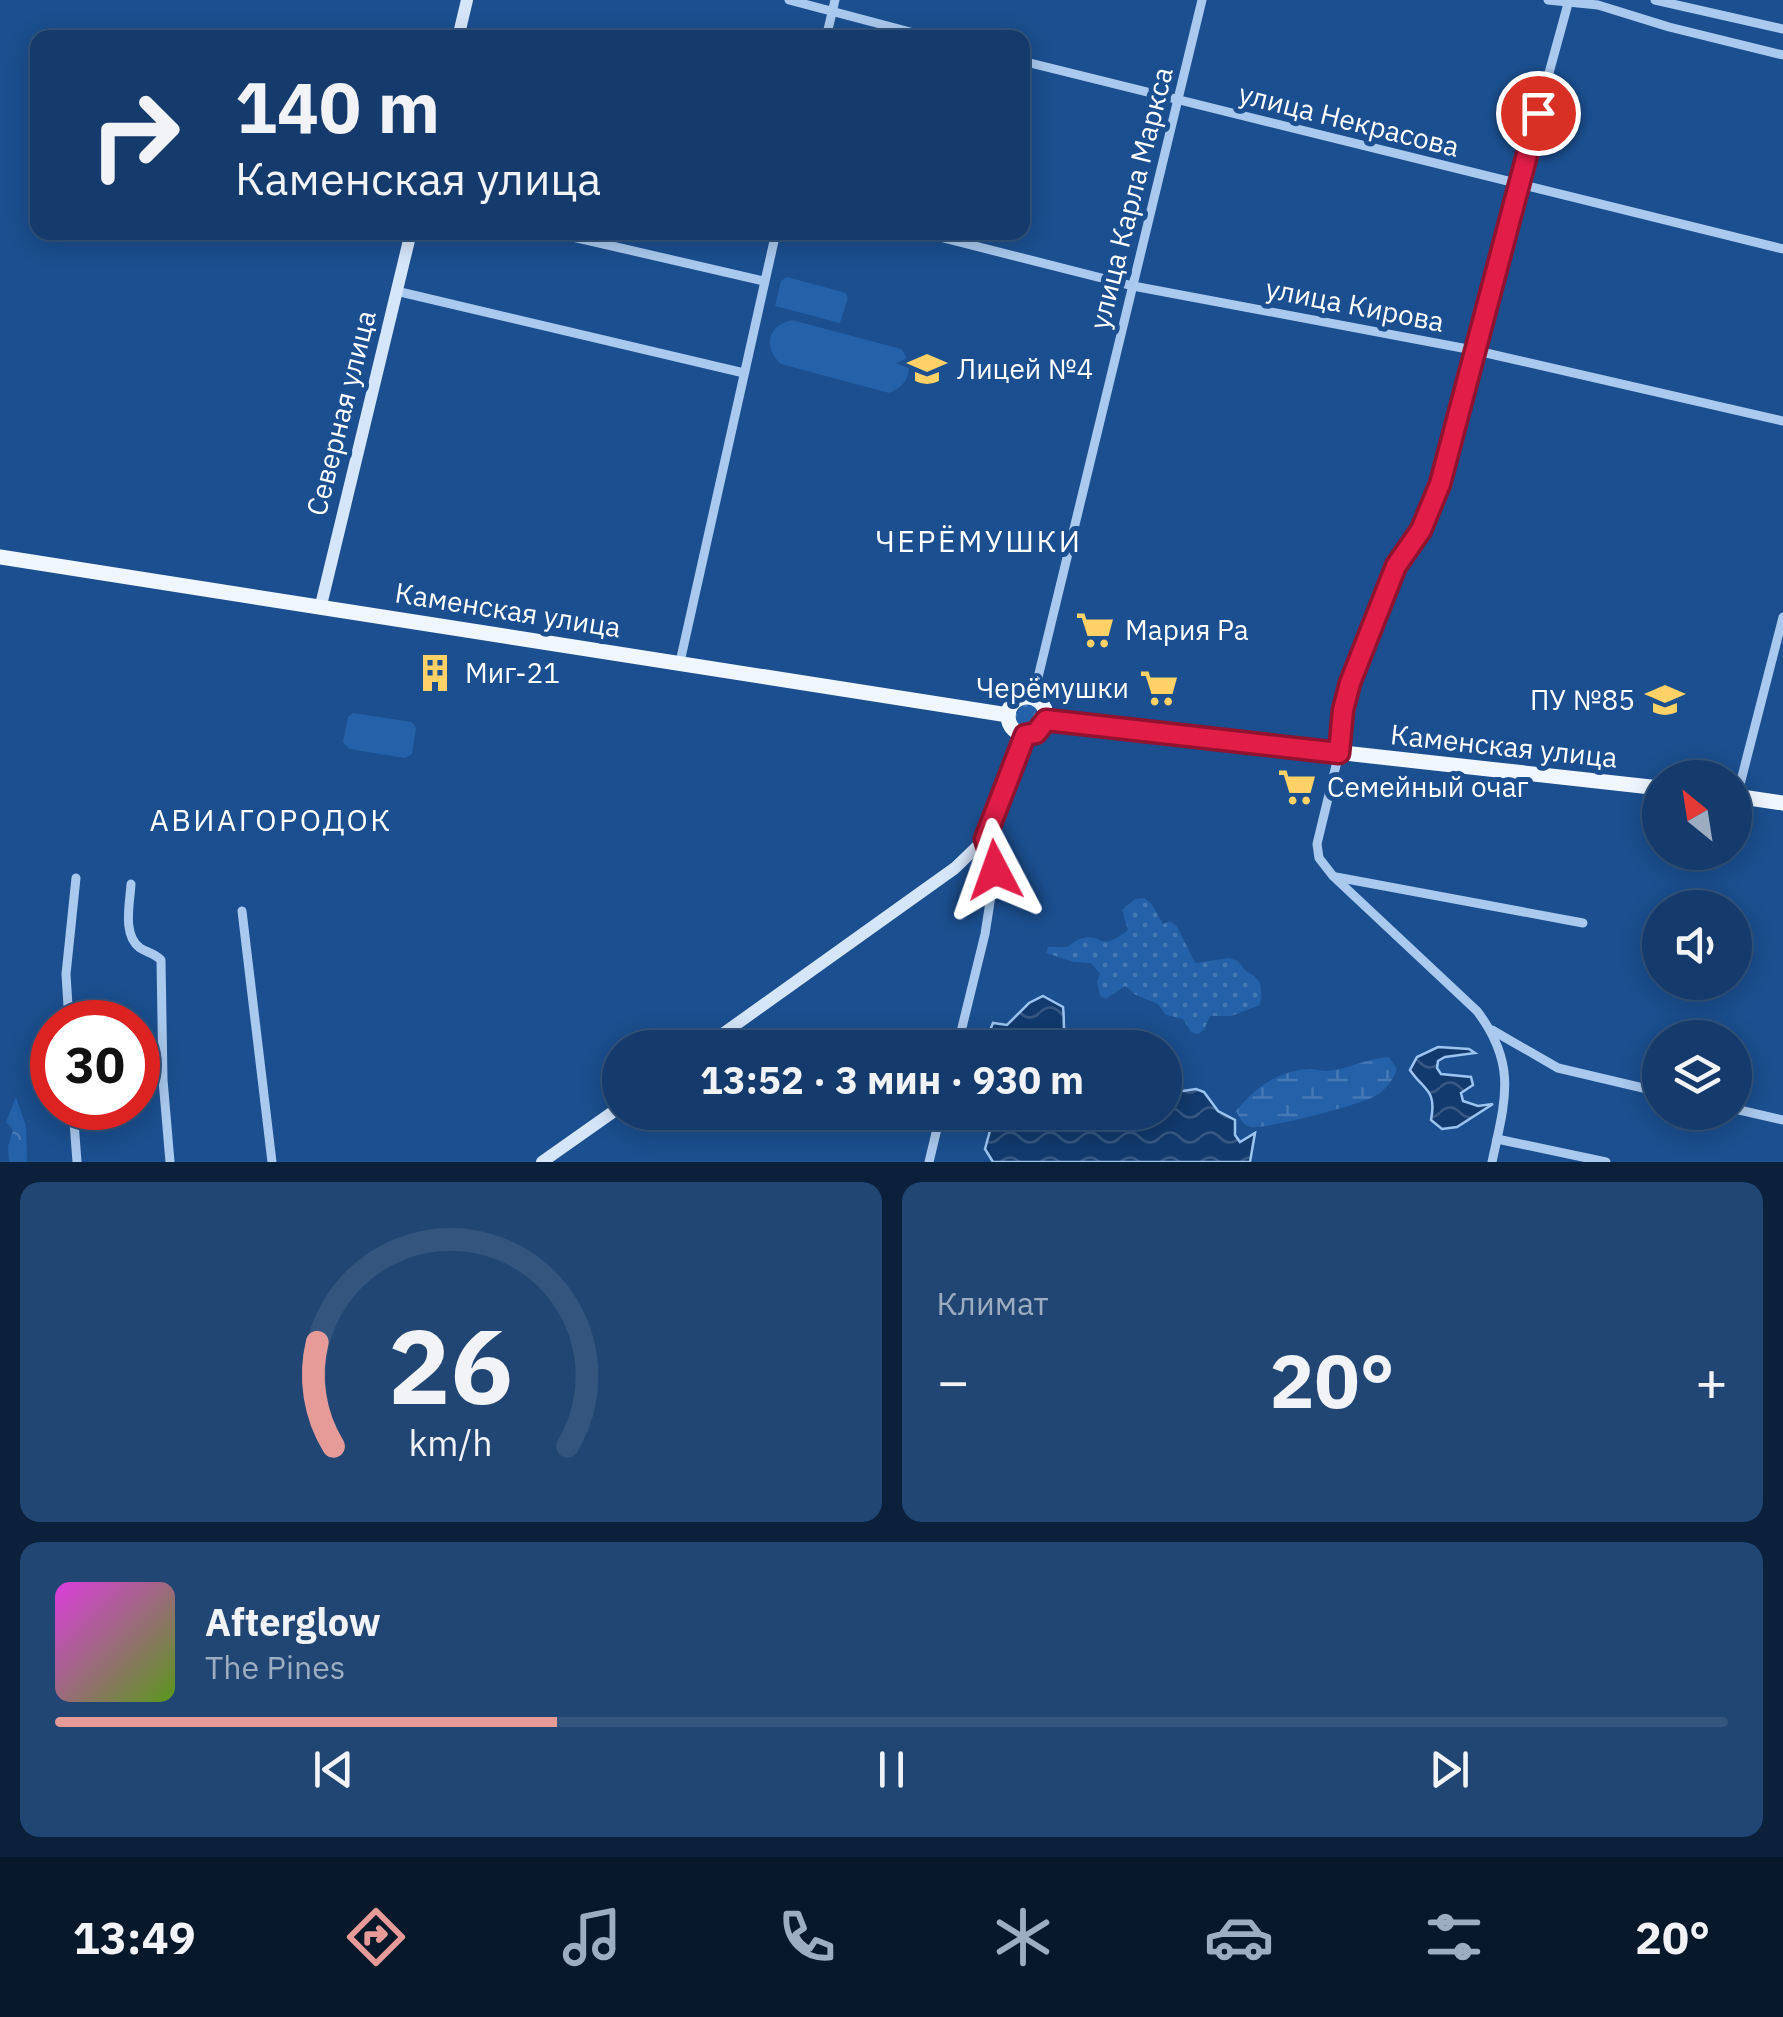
<!DOCTYPE html>
<html lang="ru">
<head>
<meta charset="utf-8">
<style>
	body { margin:0; font-family:"IBM Plex Sans",sans-serif; background:#214673; color:#f1f3f6; height:100vh; display:flex; flex-direction:column; font-size:38px; white-space:nowrap }
	* { box-sizing:border-box; margin:0 }
	p { font-size:32px; color:#9dadc1 }
	.icon { flex:none; width:55px; height:55px; fill:none; stroke:currentColor; stroke-width:2; stroke-linecap:round; stroke-linejoin:round }
	.map { position:relative; height:1162px; overflow:hidden }
	.panel { display:flex; flex-direction:column; gap:20px; padding:20px; background:#0b203b; flex:1 }
	.panel>* { flex:none }
	.banner { position:absolute; left:30px; top:30px; width:1000px; height:210px; border-radius:20px; box-shadow:0 5px 25px #0003,0 0 0 2px #33557e; background:#143b6b; color:#f1f3f6; overflow:hidden }
	.needle { width:65px; rotate:330deg }
	.fabs { position:absolute; left:1642px; top:760px; display:grid; gap:20px }
	.fabs a { display:grid; place-items:center; width:110px; height:110px; border-radius:50%; background:#143b6b; box-shadow:0 5px 25px #0003,0 0 0 2px #33557e; font-size:50px }
	.speed { position:absolute; left:30px; top:1000px; display:flex; gap:20px; font-size:50px; font-weight:700; text-align:center }
	.speed>* { display:grid; place-content:center; width:130px; height:130px; border-radius:50%; background:#143b6b; box-shadow:0 5px 25px #0003,0 0 0 2px #33557e; line-height:1 }
	.speed .limit { border:15px solid #d22; background:#fff; color:#111 }
	.pin { position:absolute; display:grid; place-items:center; width:85px; height:85px; color:#fff; margin:-42px; border:5px solid #fff; border-radius:50%; box-shadow:0 2px 10px #0007 }
	.me { position:absolute; width:110px; margin:-55px; rotate:356deg; stroke-linejoin:round; filter:drop-shadow(0 0 8px #0008) }
	.turn { display:flex; align-items:center; gap:35px; height:210px; padding:0 40px; font-size:45px }
	.turn .icon { width:130px; height:130px; stroke-width:2.5 }
	.turn b { display:block; font-size:70px; line-height:85px }
	.big { font-size:75px; font-weight:700; line-height:1.1 }
	.panel .tile { flex:1; display:flex; flex-direction:column; justify-content:center; gap:15px; min-width:0; padding:0 35px; border-radius:20px; background:#214673 }
	.panel .dial { align-items:center; gap:0 }
	.dial svg { height:260px; overflow:visible; fill:none; stroke:#33557e; stroke-width:7; stroke-linecap:round; text-anchor:middle }
	.dial text { fill:#f1f3f6; stroke:none }
	.song { display:flex; align-items:center; gap:30px }
	.cover { width:120px; height:120px; border-radius:15px; background:linear-gradient(135deg,hsl(300 70% 55%),hsl(90 70% 35%)) }
	.played { height:10px; border-radius:5px; background:linear-gradient(90deg,#e69b98 30%,#33557e 30%) }
	.keys { display:flex; justify-content:space-around; direction:ltr }
	.heat { display:flex; justify-content:space-between; align-items:center; font-size:55px; direction:ltr }
	.panel .tiles { flex:1; display:grid; gap:20px; grid-template-columns:1fr 1fr }
	.tile:last-child { grid-column:span 2 }
	.trip { position:absolute; left:602px; top:1030px; width:580px; height:100px; border-radius:50px; background:#143b6b; box-shadow:0 5px 25px #0003,0 0 0 2px #33557e; font-weight:700; line-height:100px; text-align:center }
	.tabs { display:flex; height:160px; justify-content:space-around; align-items:center; background:#08182b; color:#9dadc1 }
	.tabs .icon { width:70px; height:70px }
	.tabs .active { color:#e69b98 }
	.tabs b { font-size:45px; color:#f1f3f6 }
	.map>svg:first-child { display:block }
</style>
</head>
<body>
<div class="map">
<svg width="1783" height="1162" viewBox="0 0 1783 1162">
	<defs>
		<pattern id="grass-dots" width="8" height="8" patternUnits="userSpaceOnUse" patternTransform="scale(2.5)"><rect width="8" height="8" fill="#2461a8"/><path d="M2 2h.1M6 6h.1" fill="none" stroke="#4579b5" stroke-width="1.8" stroke-linecap="round"/></pattern>
		<pattern id="forest-crowns" width="20" height="18" patternUnits="userSpaceOnUse" patternTransform="scale(2.5)"><rect width="20" height="18" fill="#2461a8"/><path d="M2 6a3 3 0 1 1 6 0M12 15a3 3 0 1 1 6 0" fill="none" stroke="#4579b5"/></pattern>
		<pattern id="wetland-marsh" width="20" height="14" patternUnits="userSpaceOnUse" patternTransform="scale(2.5)"><rect width="20" height="14" fill="#2461a8"/><path d="M1 5h8M5 5V1M11 12h8M15 12V8" fill="none" stroke="#4579b5"/></pattern>
		<pattern id="water-waves" width="16" height="10" patternUnits="userSpaceOnUse" patternTransform="scale(2.5)"><rect width="16" height="10" fill="#123a6d"/><path d="M0 5q4-4 8 0t8 0" fill="none" stroke="#365883"/></pattern>
	</defs>
	<rect width="100%" height="100%" fill="#1b4f8f"/>
	<g fill="url(#grass-dots)">
		<circle cx="1027" cy="716" r="16"/>
		<path d="M1144,898L1151,903L1163,924L1170,921L1177,926L1195,963L1229,958L1238,961C1252,983 1265,970 1260,1005L1231,1016H1210L1204,1030L1198,1034L1191,1032L1183,1019L1166,1015L1158,1004L1136,995L1125,986L1106,999L1100,996L1097,981L1100,974L1091,963L1073,962L1046,953L1048,947C1054,946 1060,948 1066,947C1071,946 1075,940 1080,939C1103,931 1098,954 1128,930L1122,910L1135,899Z"/>
	</g>
	<path fill="url(#forest-crowns)" d="M16,1097L26,1126L27,1162H9L8,1146L13,1130L6,1122Z"/>
	<path fill="url(#wetland-marsh)" d="M1389,1057L1397,1069C1394,1078 1387,1088 1379,1094C1368,1103 1265,1130 1251,1127C1243,1126 1240,1118 1236,1111C1256,1087 1277,1071 1310,1069C1316,1069 1321,1071 1326,1071C1347,1070 1367,1058 1389,1057Z"/>
	<g fill="#2461a8">
		<path d="M787,277L846,293L848,298L840,323L775,306L781,281Z"/>
		<path d="M792,320L901,349C915,366 910,385 889,393L781,364C762,347 768,325 792,320Z"/>
		<path d="M353,713L412,722L416,728L412,754L405,758L349,749L343,742L348,717Z"/>
	</g>
	<g fill="url(#water-waves)" stroke="#9cc4f0" stroke-width="2.5">
		<path d="M1043,996L1063,1007C1066,1033 1057,1037 1087,1047H975L976,1042L989,1033L993,1023L1007,1025L1029,1003Z"/>
		<path d="M1438,1047L1469,1049L1475,1053L1445,1057L1438,1061L1437,1068L1441,1074L1471,1077L1473,1085L1461,1093L1463,1101L1478,1106L1493,1104L1457,1127L1442,1129L1431,1120C1437,1089 1424,1091 1410,1070L1417,1057Z"/>
		<path d="M1166,1087L1176,1092L1196,1089L1204,1092L1218,1111L1235,1120V1135L1240,1142L1255,1133L1250,1162H993L985,1149L991,1127L987,1123L975,1126L974,1113L1165,1112Z"/>
	</g>
	<g fill="none" stroke-linecap="round" stroke-linejoin="round">
		<g stroke="#a9c9ee" stroke-width="9">
			<path d="M789,0L933,38"/>
			<path d="M1548,0L1598,5L1669,27L1783,55"/>
			<path d="M1655,0L1783,29"/>
			<path d="M826,38L835,0"/>
			<path d="M1022,61L1783,249"/>
			<path d="M551,232L764,281"/>
			<path d="M920,232L1133,286L1473,350L1783,421"/>
			<path d="M396,291L744,373"/>
			<path d="M680,662L776,232"/>
			<path d="M1033,698L1202,0"/>
			<path d="M1737,796L1783,617"/>
			<path d="M1336,877L1583,923"/>
			<path d="M131,884C130,903 122,935 140,948C148,953 154,953 161,960L163,1080L170,1162"/>
			<path d="M242,911L272,1162"/>
			<path d="M69,1022L66,974L76,878"/>
			<path d="M1492,1030L1558,1068L1660,1092"/>
			<path d="M957,1048L985,934L995,870L985,839"/>
			<path d="M73,1108L77,1162"/>
			<path d="M1735,1109L1783,1120"/>
			<path d="M1497,1139L1606,1162"/>
			<path d="M929,1162L941,1112"/>
			<path d="M1492,1162C1505,1101 1518,1065 1477,1011L1333,876L1319,858L1317,844L1339,753L1343,710L1350,683L1396,566L1421,530L1441,485L1453,444L1473,350L1569,0"/>
		</g>
		<g stroke="#d6e6fa" stroke-width="12">
			<path d="M458,38L467,0"/>
			<path d="M321,605L411,232"/>
			<path d="M703,1048L955,868L985,839L1025,735"/>
			<path d="M542,1162L620,1107"/>
		</g>
		<g stroke="#f0f6ff" stroke-width="15">
			<path d="M0,557L1008,715"/>
			<circle cx="1027" cy="716" r="19"/>
			<path d="M1046,720L1660,788"/>
			<path d="M1735,796L1783,803"/>
		</g>
	</g>
	<g fill="none" stroke-linecap="round" stroke-linejoin="round">
		<g stroke="#92132f" stroke-width="25">
			<path id="route" d="M995,870L985,839L1025,735L1036,733L1046,720L1339,753L1343,710L1350,683L1396,566L1421,530L1440,484L1538,113"/>
		</g>
		<use href="#route" stroke="#e11d48" stroke-width="18"/>
	</g>
	<defs>
		<g id="school-bare" transform="scale(3)"><path d="M0-5L7-2L0 1L-7-2ZM-4 1L0 2.5L4 1V4Q0 6-4 4Z" fill="#ffd166" stroke="#1b4f8f" stroke-width="2.5" paint-order="stroke"/></g>
		<g id="supermarket-bare" transform="scale(3)"><path d="M-6-5.5h2.5l.6 2H6L4.5 2H-2.5L-4.4-4H-6ZM-1.5 3.2a1.3 1.3 0 1 0 .1 0ZM3 3.2a1.3 1.3 0 1 0 .1 0Z" fill="#ffd166" stroke="#1b4f8f" stroke-width="2.5" paint-order="stroke"/></g>
		<g id="building-bare" transform="scale(3)"><path d="M-4-6H4V6H1V3H-1V6H-4ZM-2.5-4.3h1.7v1.8h-1.7ZM.8-4.3h1.7v1.8H.8ZM-2.5-1h1.7V.8h-1.7ZM.8-1h1.7V.8H.8Z" fill="#ffd166" stroke="#1b4f8f" stroke-width="2.5" paint-order="stroke"/></g>
		<g id="university-bare" transform="scale(3)"><path d="M0-5L7-2L0 1L-7-2ZM-4 1L0 2.5L4 1V4Q0 6-4 4Z" fill="#ffd166" stroke="#1b4f8f" stroke-width="2.5" paint-order="stroke"/></g>
	</defs>
	<g fill-rule="evenodd">
		<use href="#school-bare" x="927" y="369"/>
		<use href="#supermarket-bare" x="1095" y="630"/>
		<use href="#building-bare" x="435" y="673"/>
		<use href="#supermarket-bare" x="1159" y="688"/>
		<use href="#university-bare" x="1665" y="700"/>
		<use href="#supermarket-bare" x="1297" y="787"/>
	</g>
	<g text-anchor="middle" stroke-width="10" stroke-linejoin="round" paint-order="stroke">
		<g font-size="28" fill="#fff" stroke="#1b4f8f">
			<text transform="translate(1349 120) rotate(14)" y="10">улица Некрасова</text>
			<text transform="translate(1131 198) rotate(-76)" y="10">улица Карла Маркса</text>
			<text transform="translate(1355 305) rotate(11)" y="10">улица Кирова</text>
			<text transform="translate(341 413) rotate(-76)" y="10">Северная улица</text>
			<text transform="translate(508 610) rotate(9)" y="10">Каменская улица</text>
			<text transform="translate(1504 746) rotate(6)" y="10">Каменская улица</text>
		</g>
		<g font-size="28" fill="#fff" stroke="#1b4f8f" text-anchor="start">
			<text x="957" y="379">Лицей №4</text>
			<text x="1125" y="640">Мария Ра</text>
			<text x="465" y="683">Миг-21</text>
			<text x="1129" y="698" text-anchor="end">Черёмушки</text>
			<text x="1635" y="710" text-anchor="end">ПУ №85</text>
			<text x="1327" y="797">Семейный очаг</text>
		</g>
		<g font-size="30" letter-spacing="2.5" fill="#fff" stroke="#1b4f8f">
			<text x="979" y="552">ЧЕРЁМУШКИ</text>
			<text x="271" y="831">АВИАГОРОДОК</text>
		</g>
	</g>
</svg>
<div class="fabs">
<a><svg class="needle" viewBox="-14 -14 28 28"><path d="M0-13l5 13h-10z" fill="#e53935"/><path d="M0 13l5-13h-10z" fill="#9dadc1"/></svg></a>
<a><svg class="icon" aria-label="sound" viewBox="0 0 24 24"><path d="M4 9h4l5-4v14l-5-4H4zM17 9q2 3 0 6"/></svg></a>
<a><svg class="icon" aria-label="layers" viewBox="0 0 24 24"><path d="M12 4l9 5-9 5-9-5zM3 14l9 5 9-5"/></svg></a>
</div>
<div class="speed"><div class="limit">30</div></div>
<div class="pin" style="left:1538px;top:113px;background:#d93025"><svg class="icon" aria-label="arrive" viewBox="0 0 24 24"><path d="M6 21V4h12l-3 4 3 4H6"/></svg></div>
<svg class="me" style="left:995px;top:870px" viewBox="-20 -20 40 40"><path d="M0-17L14 15 0 8-14 15z" fill="#e11d48" stroke="#fff" stroke-width="4"/></svg>
<div class="trip">13:52 · 3 мин · 930 m</div>
<div class="banner">
<div class="turn"><svg class="icon" aria-label="right" viewBox="0 0 24 24"><path d="M7 20v-9h11M14 6l5 5-5 5"/></svg><div><b>140 m</b>Каменская улица</div></div>
</div>
</div>
<section class="panel">
<div class="tiles">
<div class="tile dial"><svg viewBox="0 0 100 80">
<path d="M14 69A42 42 0 1 1 86 69"/>
<path d="M14 69A42 42 0 0 1 9 37" stroke="#e69b98"/>
<text x="50" y="56" font-size="32" font-weight="700">26</text>
<text x="50" y="72" font-size="11">km/h</text>
</svg></div>
<div class="tile"><p>Климат</p>
<div class="heat"><a>−</a><b class="big">20°</b><a>+</a></div>
</div>
<div class="tile">
<div class="song"><i class="cover"></i><div><b>Afterglow</b><p>The Pines</p></div></div>
<div class="played"></div>
<div class="keys"><svg class="icon" aria-label="previous" viewBox="0 0 24 24"><path d="M18 5L8 12l10 7zM5 5v14"/></svg><svg class="icon" aria-label="pause" viewBox="0 0 24 24"><path d="M8 5v14M16 5v14"/></svg><svg class="icon" aria-label="next" viewBox="0 0 24 24"><path d="M6 5l10 7-10 7zM19 5v14"/></svg></div>
</div>
</div>
</section>
<nav class="tabs">
<b>13:49</b>
<svg class="icon active" aria-label="directions" viewBox="0 0 24 24"><path d="M12 3l9 9-9 9-9-9zM9 14v-3h6M13 9l2 2-2 2"/></svg>
<svg class="icon" aria-label="music" viewBox="0 0 24 24"><path d="M9 18V5l10-2v13"/><circle cx="6" cy="18" r="3"/><circle cx="16" cy="16" r="3"/></svg>
<svg class="icon" aria-label="phone" viewBox="0 0 24 24"><path d="M5 4h4l2 5-3 2q2 4 5 5l2-3 5 2v4C11 20 4 13 5 4z"/></svg>
<svg class="icon" aria-label="climate" viewBox="0 0 24 24"><path d="M12 3v18M4 7l16 10M4 17L20 7"/></svg>
<svg class="icon" aria-label="car" viewBox="0 0 24 24"><path d="M5 17H2v-5l4-1 3-4h7l3 4 3 1v5h-3M9 17h6M6 11h13"/><circle cx="7" cy="17" r="2"/><circle cx="17" cy="17" r="2"/></svg>
<svg class="icon" aria-label="filters" viewBox="0 0 24 24"><path d="M4 7h16M4 17h16"/><circle cx="9" cy="7" r="2"/><circle cx="15" cy="17" r="2"/></svg>
<b>20°</b>
</nav>
</body>
</html>
